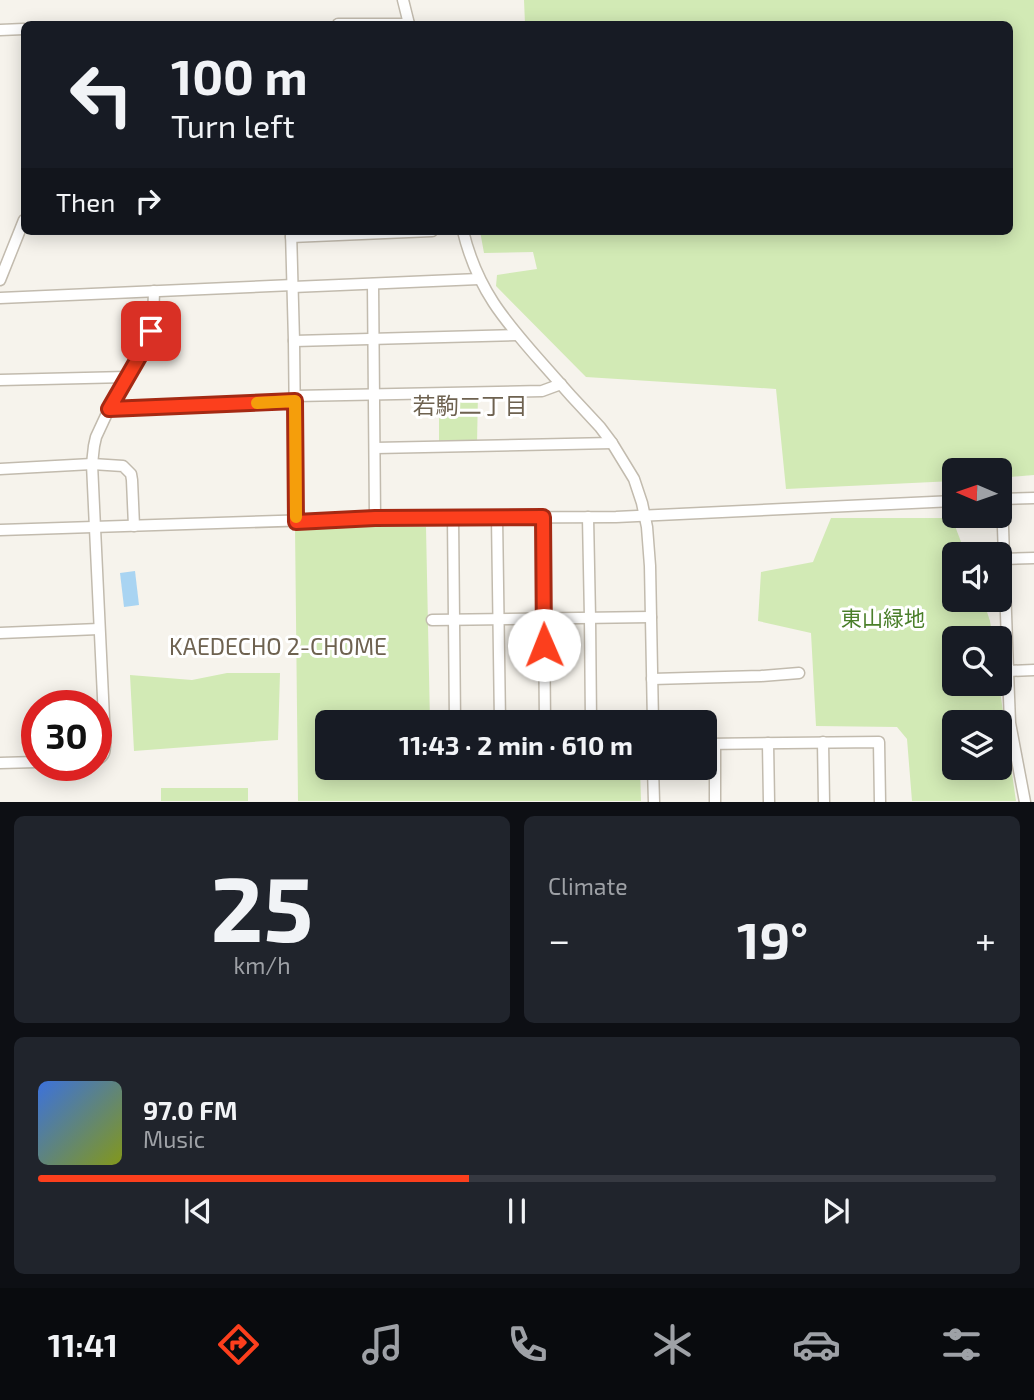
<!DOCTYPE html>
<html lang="en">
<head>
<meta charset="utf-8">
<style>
	body { margin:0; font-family:"Exo 2","Noto Sans JP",sans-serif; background:#20242c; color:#f1f3f6; height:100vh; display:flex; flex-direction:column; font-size:26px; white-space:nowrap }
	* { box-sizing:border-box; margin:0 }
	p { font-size:23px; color:#9ea1a6 }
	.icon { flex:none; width:38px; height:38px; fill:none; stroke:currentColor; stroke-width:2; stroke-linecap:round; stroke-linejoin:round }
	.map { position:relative; height:802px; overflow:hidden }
	.side { display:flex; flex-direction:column; gap:14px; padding:14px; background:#0d0f14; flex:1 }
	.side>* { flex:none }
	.guide { position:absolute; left:21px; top:21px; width:992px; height:214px; border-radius:10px; box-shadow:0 4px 18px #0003; background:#171b24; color:#f1f3f6; overflow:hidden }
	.needle { width:46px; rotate:272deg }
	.fabs { position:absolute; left:942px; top:458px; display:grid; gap:14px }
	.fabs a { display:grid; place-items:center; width:70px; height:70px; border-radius:10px; background:#171b24; box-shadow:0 4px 18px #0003; font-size:35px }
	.speed { position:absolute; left:21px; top:690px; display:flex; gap:14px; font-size:35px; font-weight:700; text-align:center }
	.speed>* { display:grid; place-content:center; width:91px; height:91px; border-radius:50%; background:#171b24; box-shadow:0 4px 18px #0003; line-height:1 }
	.speed .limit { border:10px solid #d22; background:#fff; color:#111 }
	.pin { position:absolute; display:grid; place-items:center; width:60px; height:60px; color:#fff; margin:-30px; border-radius:14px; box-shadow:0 4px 10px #0006 }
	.me { position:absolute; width:77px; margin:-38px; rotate:359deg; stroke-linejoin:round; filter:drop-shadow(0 0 5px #0008) }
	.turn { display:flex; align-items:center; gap:24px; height:147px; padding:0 35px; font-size:32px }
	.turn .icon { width:91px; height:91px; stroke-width:2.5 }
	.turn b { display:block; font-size:49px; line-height:60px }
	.then { display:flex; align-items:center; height:66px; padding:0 35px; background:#0003; gap:14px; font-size:26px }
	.big { font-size:52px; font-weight:700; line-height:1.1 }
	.side .widget { flex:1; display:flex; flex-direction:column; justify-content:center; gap:10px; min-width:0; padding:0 24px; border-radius:10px; background:#20242c }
	.side .dial { align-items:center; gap:0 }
	.dial b { font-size:91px; line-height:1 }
	.song { display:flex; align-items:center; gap:21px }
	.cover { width:84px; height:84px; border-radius:10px; background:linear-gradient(135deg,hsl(220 70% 55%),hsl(70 70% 35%)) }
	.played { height:7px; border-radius:4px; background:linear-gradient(90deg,#fc3f1d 45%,#363941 45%) }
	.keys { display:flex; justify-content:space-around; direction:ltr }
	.heat { display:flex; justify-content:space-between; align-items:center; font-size:38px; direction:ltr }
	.side .tiles { flex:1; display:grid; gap:14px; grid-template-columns:1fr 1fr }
	.widget:last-child { grid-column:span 2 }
	.trip { position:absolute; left:315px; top:710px; width:402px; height:70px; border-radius:10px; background:#171b24; box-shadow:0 4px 18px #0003; font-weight:700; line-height:70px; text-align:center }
	.tabs { display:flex; height:112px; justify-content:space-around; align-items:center; background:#090b0e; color:#9ea1a6 }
	.tabs .icon { width:49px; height:49px }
	.tabs .current { color:#fc3f1d }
	.tabs b { font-size:32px; color:#f1f3f6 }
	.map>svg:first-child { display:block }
</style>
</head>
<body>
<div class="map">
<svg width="1034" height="802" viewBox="0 0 1034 802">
	<rect width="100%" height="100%" fill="#f6f3ec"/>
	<g fill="#d2eab5" fill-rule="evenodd">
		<path d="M524,0H1034V475L999,478V471H954V481L786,489L776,389L586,377L496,286L497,275L537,269L533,252L484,253L480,231H1010V24H525Z"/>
		<path d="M478,393L477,444L439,445V394Z"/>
		<path d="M831,518H952L966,555H954V600H983L990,621L993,639H954V684H999L1016,801H912L907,739L897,727L816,726L811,633L758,621L761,572L813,562ZM954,723H999V768H954Z"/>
		<path d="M295,527H426L430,723H327V768H640L641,801H298Z"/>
		<path d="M227,673H280L278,740L134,751L130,675L192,680Z"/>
		<rect x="161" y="788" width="87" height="13"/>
	</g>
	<path fill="#a9d4f2" d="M135,571L139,605L124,607L120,573Z"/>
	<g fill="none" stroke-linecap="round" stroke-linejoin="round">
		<g stroke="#c2bbae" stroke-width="13">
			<g id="minor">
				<path d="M403,0L409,24"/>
				<path d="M338,24H409"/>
				<path d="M0,30L24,29"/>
				<path d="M291,231L294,341L296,522"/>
				<path d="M463,231C477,289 504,320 542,363C561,385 580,406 600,427L612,443L634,479L642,503L647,527L650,566L653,723"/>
				<path d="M291,237L432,231"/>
				<path d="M0,280L24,220"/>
				<path d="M373,284L375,518"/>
				<path d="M293,287L479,279"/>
				<path d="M0,298L293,285"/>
				<path d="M294,341L517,335"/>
				<path d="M0,380L127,377"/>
				<path d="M295,396L542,391L561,384"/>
				<path d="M109,409L295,401"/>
				<path d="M375,448L612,443"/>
				<path d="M0,469L92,464L123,466L131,474L132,480L134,526"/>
				<path d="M999,499L1034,498"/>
				<path d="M1002,499L1008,671L1034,670"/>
				<path d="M453,517L455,723"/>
				<path d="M497,517L500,723"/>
				<path d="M543,517L545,723"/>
				<path d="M588,517L590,618L591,723"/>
				<path d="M0,530L375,518L616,517L954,501"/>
				<path d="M1004,559L1034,558"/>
				<path d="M432,620L651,617"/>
				<path d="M0,633L99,629"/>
				<path d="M1008,671L1010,723L1025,802"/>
				<path d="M652,679L761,676L799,673"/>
				<path d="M823,742L824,802"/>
				<path d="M768,743L769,802"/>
				<path d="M705,744L879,742L880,802"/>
				<path d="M715,744V802"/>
				<path d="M96,760C106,756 105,749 105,740L95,528L92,464L94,446L96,437L109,409L143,350L151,331L153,322L154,291"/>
				<path d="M0,763L37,762"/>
				<path d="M653,768L654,802"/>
			</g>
		</g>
		<use href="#minor" stroke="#fff" stroke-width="10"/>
	</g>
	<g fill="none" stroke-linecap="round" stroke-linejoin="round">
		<g stroke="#a42913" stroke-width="18">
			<path id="route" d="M151,331L143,350L109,409L295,401L296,522L375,518L543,517L544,645"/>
		</g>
		<use href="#route" stroke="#fc3f1d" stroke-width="12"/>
		<path stroke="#f59e0b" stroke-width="12" d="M257,403L295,401L296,517"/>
	</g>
	<g text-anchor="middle" stroke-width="6" stroke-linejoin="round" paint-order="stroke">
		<g font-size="21" fill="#4a7f2a" stroke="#fff">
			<text x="883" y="626">東山緑地</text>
		</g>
		<g font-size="23" fill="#6e6250" stroke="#fff">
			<text x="470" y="414">若駒二丁目</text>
			<text x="278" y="655">KAEDECHO 2-CHOME</text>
		</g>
	</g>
</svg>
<div class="fabs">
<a><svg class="needle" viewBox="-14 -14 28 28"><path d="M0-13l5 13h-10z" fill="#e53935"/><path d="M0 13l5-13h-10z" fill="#9ea1a6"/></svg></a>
<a><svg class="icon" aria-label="sound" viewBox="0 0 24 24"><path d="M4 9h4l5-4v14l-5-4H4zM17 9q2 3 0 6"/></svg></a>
<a><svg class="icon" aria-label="search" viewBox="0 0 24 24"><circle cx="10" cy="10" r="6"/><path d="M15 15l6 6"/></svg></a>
<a><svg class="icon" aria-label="layers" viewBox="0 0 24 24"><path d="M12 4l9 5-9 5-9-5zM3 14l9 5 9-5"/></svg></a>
</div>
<div class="speed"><div class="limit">30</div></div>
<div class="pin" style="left:151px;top:331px;background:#d93025"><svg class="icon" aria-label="arrive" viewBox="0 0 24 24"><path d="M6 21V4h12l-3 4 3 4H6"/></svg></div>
<svg class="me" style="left:544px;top:645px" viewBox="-20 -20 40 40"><circle r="19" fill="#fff"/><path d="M0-13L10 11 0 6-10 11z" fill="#fc3f1d"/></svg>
<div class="trip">11:43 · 2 min · 610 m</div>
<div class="guide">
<div class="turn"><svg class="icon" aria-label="left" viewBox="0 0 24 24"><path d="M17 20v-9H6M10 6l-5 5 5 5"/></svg><div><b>100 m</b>Turn left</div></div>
<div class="then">Then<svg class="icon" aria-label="right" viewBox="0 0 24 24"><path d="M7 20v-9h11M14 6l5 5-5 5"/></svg></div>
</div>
</div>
<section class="side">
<div class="tiles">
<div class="widget dial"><b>25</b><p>km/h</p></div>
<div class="widget"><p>Climate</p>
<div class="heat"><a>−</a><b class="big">19°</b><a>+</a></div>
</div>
<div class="widget">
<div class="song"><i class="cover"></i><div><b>97.0 FM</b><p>Music</p></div></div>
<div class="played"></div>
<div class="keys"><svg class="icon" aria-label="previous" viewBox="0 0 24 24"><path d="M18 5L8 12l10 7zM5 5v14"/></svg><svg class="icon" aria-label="pause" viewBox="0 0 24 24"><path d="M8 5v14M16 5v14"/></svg><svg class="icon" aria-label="next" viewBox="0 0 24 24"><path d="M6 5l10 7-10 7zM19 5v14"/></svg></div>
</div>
</div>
</section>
<nav class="tabs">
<b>11:41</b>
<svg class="icon current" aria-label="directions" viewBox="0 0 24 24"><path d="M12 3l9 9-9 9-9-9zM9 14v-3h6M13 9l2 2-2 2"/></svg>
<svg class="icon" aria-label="music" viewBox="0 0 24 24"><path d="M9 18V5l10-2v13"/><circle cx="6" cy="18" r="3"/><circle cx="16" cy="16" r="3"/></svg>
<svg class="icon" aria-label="phone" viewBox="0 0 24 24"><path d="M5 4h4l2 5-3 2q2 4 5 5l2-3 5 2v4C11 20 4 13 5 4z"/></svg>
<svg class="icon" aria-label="climate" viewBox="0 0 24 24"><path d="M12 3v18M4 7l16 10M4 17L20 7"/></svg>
<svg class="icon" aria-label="car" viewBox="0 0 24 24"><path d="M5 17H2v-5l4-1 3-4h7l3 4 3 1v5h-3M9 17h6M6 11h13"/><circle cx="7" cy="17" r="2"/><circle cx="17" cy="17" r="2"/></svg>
<svg class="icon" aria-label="filters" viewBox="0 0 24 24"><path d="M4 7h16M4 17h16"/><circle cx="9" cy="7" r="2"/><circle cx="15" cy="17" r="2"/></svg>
</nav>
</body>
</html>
